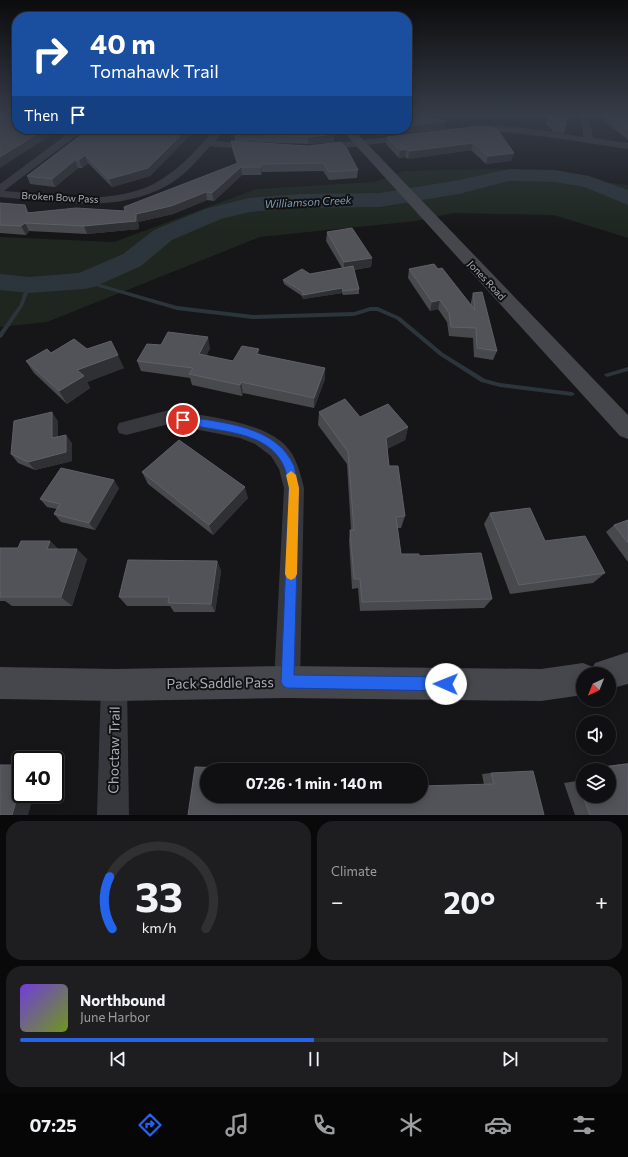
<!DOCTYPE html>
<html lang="en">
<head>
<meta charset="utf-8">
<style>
	body { margin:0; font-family:Commissioner,sans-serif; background:#1e1e20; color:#f1f3f6; height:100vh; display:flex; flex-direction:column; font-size:15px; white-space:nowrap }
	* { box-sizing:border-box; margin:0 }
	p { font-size:13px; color:#9c9d9f }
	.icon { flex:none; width:22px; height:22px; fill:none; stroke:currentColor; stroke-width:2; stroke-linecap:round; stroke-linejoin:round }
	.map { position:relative; height:815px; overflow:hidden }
	.panel { display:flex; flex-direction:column; gap:6px; padding:6px; background:#09090a; flex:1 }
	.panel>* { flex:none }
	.hud { position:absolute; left:12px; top:12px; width:400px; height:122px; border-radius:16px; box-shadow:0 2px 10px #0003,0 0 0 1px #303032; background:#1a4fa0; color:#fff; overflow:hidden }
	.needle { width:26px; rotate:223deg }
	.tools { position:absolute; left:576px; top:667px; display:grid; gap:8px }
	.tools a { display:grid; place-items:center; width:40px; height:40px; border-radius:50%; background:#101012; box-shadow:0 2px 10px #0003,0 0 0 1px #303032; font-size:20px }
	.speed { position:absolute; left:12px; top:751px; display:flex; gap:8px; font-size:20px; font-weight:700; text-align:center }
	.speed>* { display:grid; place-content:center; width:52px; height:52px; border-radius:50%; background:#101012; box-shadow:0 2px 10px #0003,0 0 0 1px #303032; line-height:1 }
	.speed .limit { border:2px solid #111; border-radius:6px; background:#fff; color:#111 }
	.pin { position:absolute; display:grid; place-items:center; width:34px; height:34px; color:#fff; margin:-17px; border:2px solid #fff; border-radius:50%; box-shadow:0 1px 4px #0007 }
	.me { position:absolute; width:44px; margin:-22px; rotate:271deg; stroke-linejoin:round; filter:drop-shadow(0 0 3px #0008) }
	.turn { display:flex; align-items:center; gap:14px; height:84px; padding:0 12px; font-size:18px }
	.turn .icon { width:52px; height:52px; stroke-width:2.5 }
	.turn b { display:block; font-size:28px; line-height:34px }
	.then { display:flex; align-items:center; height:38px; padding:0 12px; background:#0003; gap:8px; font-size:15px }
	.big { font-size:30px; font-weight:700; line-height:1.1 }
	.panel .tile { flex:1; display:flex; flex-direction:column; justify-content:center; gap:6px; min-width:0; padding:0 14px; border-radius:16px; background:#1e1e20 }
	.panel .dial { align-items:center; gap:0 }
	.dial svg { height:104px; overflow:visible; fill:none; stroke:#303032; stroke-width:7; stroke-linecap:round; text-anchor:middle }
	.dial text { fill:#f1f3f6; stroke:none }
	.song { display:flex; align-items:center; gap:12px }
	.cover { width:48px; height:48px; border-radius:6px; background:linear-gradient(135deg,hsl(260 70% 55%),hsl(80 70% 35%)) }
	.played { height:4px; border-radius:2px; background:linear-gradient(90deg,#2563eb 50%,#303032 50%) }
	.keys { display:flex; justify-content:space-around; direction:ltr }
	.heat { display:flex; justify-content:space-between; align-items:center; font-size:22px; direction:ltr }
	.panel .tiles { flex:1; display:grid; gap:6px; grid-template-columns:1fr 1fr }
	.tile:last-child { grid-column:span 2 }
	.trip { position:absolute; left:200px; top:763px; width:228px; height:40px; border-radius:20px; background:#101012; box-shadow:0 2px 10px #0003,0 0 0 1px #303032; font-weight:700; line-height:40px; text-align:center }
	.dock { display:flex; height:64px; justify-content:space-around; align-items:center; background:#060607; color:#9c9d9f }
	.dock .icon { width:28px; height:28px }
	.dock .selected { color:#2563eb }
	.dock b { font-size:18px; color:#f1f3f6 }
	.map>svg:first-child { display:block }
</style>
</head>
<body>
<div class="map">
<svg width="628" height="815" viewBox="0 0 628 815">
	<rect width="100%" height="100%" fill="#161618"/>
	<path fill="#1e261f" d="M497,169L628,185V238L554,215L453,213L416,221L260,237L47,322L0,327V237L114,242L257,189L375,182L403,171Z"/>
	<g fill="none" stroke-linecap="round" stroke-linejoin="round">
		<g fill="#2c353c" fill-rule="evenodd">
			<path d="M82,280H86L177,306L253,315L354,312L370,307H378L400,317L443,353L485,379L500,383L572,392L575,394L572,396L500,387L481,382L439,355L396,319L377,311H370L354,316L253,319L177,310L82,282Z"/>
			<path d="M27,284H29L31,285L23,306L2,337L0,338V332L19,306Z"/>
			<path d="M628,367V371L607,377L604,375L605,374Z"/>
		</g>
		<path fill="#2c353c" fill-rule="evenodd" d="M509,169L555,170L589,176L628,190V205L584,187L555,182L509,181L459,194L380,207L300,208L249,212L221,219L172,240L141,266L94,287L84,289L29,293L0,290V274L29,277L79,273L123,254L154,230L205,209L249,198L300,194L380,193L459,180Z"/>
		<g fill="#37383d" fill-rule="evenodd">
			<path d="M578,116H586L591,126L593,138L628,143V149C586,143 544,135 502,132C494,131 468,133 463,129C474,118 565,134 583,137V126Z"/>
			<path d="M74,129H85L4,191C55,195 117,208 162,179C183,166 199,147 215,129H225L215,141L256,144L261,147L256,150L210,146C198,160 184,176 168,185C117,214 55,202 0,197V184Z"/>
			<path d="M411,134L414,135V139L321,151L316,148L321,145Z"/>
			<path d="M169,410C203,416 257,420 284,444C296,455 300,472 304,488L300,682L296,691L287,695L278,691L274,682L284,488L279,469L271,456L255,444L240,438L169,424L126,435L119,433L117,428L119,423Z"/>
			<path d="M114,672L124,675L127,685L129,815H97L101,685L104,675Z"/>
		</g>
		<g fill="#45474d" fill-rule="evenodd">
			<path d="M341,129H353L628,415V439L620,436Z"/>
			<path d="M628,652V684L609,689V674H583V695L541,701L287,698L114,701L0,699V667L114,669L287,666L541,669L583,663L593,667L595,663Z"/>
		</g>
	</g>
	<g fill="#47494d">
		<path d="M546,116H566V126L564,133L554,132L546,124Z"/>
		<path d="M599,116H628V140Z"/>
		<path d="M427,118L446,121L445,129L378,136L371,129H407Z"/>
		<path d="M480,126L514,153L511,161L486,164L471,150L408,159L405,157L399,158L386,144L387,137Z"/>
		<path d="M89,129H196L150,176L112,187L88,163L82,168H78L55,187L30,184L27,176Z"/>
		<path d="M234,133L334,134V142L308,144L235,141Z"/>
		<path d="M231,141L358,170L357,178L329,180L323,171L262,172L261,175H242L214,201L207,200L173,214L138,222L139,229L87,234L29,231L26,235L0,233V203L25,205L29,213L125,211L237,164L232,149Z"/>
		<path d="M327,232L372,258L371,267L354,270L359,289V294L343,295L342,293L303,299L302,296L284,284L283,280L342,268L326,241Z"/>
		<path d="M409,269L471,305V302L473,293L497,351L493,360L474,357L473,338L449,336L447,322L438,309L430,311L408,278Z"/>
		<path d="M161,345L210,348L206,356L233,361L259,349V355L325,379L314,408L243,393L242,396L192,385L190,378L141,371L137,361Z"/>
		<path d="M87,349L124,368L87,382L90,388L67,404L34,373L26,361L51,353Z"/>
		<path d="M319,412L360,417L408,427L405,440L387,449L389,466L405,516L401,528H397L401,554L419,556L492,599L484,608L360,611L358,588L352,589L349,541L350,530H351L347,464L318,425Z"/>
		<path d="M58,421V437L72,443V461L35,470L18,463L11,454Z"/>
		<path d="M142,472L248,498L213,535L148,484Z"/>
		<path d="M119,488L95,530L61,522L54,514L57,509L47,507L40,499Z"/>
		<path d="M490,513L545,541L605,573L593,583L510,594L484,524Z"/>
		<path d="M628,520V562L606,532L614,525Z"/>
		<path d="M50,541L58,549L87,559L72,606H12L5,601H0V548H18Z"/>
		<path d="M217,561L221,571L215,612H174L170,606H127L119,597Z"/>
		<path d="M628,763V815H575L564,783L583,780V796L609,770H583V779L579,770Z"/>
		<path d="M491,773L544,815L207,796L484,785L482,774Z"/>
	</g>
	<g fill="#2f3033">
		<path d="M446,121L445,129L378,136L379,129H407V126Z"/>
		<path d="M45,129H60L0,168V157Z"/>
		<path d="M187,129H196L150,176L112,187L109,179Z"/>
		<path d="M334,134V142L308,144V137Z"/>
		<path d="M473,143L471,150L408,159L409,151Z"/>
		<path d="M407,149L405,157L399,158L400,150Z"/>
		<path d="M514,153L511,161L486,164L488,156Z"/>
		<path d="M85,155L88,163L82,168L79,160Z"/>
		<path d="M75,160L78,168L55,187L52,179Z"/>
		<path d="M261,164L262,172L261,175Z"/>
		<path d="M241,167L242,175L214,201L212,193Z"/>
		<path d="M206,192L207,200L173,214L138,222L139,229L87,234L84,226L136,214Z"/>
		<path d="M25,205L29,214L27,213Z"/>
		<path d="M25,223L29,231L26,235L21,226Z"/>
		<path d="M372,258L371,267L344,271V262Z"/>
		<path d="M342,288V293L303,299V295Z"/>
		<path d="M440,300L438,309L430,311L432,302Z"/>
		<path d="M208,337L210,348L201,365L199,354Z"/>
		<path d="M259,349L260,360L256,354Z"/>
		<path d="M118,355L124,368L87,382L90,388L67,404L59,391L77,370Z"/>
		<path d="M325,368V379L314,408V398Z"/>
		<path d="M241,382L243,393L242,396L240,385Z"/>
		<path d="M52,412L58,421V447L52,438Z"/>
		<path d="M408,427L405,440L383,451L386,438Z"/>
		<path d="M66,435L72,443V461L35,470L28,462Z"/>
		<path d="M114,480L119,488L95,530L89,523Z"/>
		<path d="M245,487L248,498L213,535L209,525Z"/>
		<path d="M50,541L60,551L47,549Z"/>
		<path d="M77,549L87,559L72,606L61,597Z"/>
		<path d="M217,561L221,571L215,612L211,604Z"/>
		<path d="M21,785V794H34L28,815H12Z"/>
	</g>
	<g fill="#525359" stroke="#5f6168">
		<path d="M0,116H17V129H45L0,157Z"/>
		<path d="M407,116H427V118L446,121L407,126Z"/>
		<path d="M549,116H566V126L556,125L549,117Z"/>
		<path d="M610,116H628V130Z"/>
		<path d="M480,126L497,129L514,153L488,156L473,143L409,151L407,149L400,150L387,137Z"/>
		<path d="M89,129H187L148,168L109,179L85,155L79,160H75L52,179L27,176Z"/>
		<path d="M238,129H329L334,134L308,137L234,133Z"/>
		<path d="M231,141L308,146L341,142L347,149L358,170L329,172L323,163L261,164V167H241L212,193L206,192L171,206L136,214V221L84,226L25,223L21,226L0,225V203L25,205L27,213L76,208L125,211L124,207L238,163Z"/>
		<path d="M352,228L372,258L344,262L327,232Z"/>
		<path d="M434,264L438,269L442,268L475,310L473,293L482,292L497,351L477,348L476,328L451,327L449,313L440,300L432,302L409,269Z"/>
		<path d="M353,266L359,289L343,291L342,288L303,295L302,291L283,280L302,269L310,274Z"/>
		<path d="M168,332L208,337L199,354L233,361L242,346L259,349L256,354L325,368L314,398L241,382L240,385L189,374L193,368L137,361L147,344L161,345Z"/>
		<path d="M74,339L87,349L111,341L118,355L77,370L84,376L59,391L26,361L47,349L51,353Z"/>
		<path d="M345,399L360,417L388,404L408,427L386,438L389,466H398L405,516L396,517L401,554H419V556L481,553L492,599L362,602L360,579H354L350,530H354L348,452L319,412Z"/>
		<path d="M52,412V438L66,435V452L28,462L11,454L14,421Z"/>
		<path d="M179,440L245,487L209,525L142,472Z"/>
		<path d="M61,468L114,480L89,523L54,514L60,504L40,499Z"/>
		<path d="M530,508L545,541L585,536L605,573L519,585L490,513Z"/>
		<path d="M628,520V543L614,525Z"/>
		<path d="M21,541H50L47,549H77L61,597H0L1,592H0V548H18Z"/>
		<path d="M128,560L217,561L211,604L168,603L169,597H119Z"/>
		<path d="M628,764V815H590L583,796H609V770H595L594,768Z"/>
		<path d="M0,765H21V785L12,815H0Z"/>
		<path d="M317,765H357V768H406V770H317Z"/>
		<path d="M195,767L295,770H207V796H421V786L494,784L491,773L533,771L544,815H188Z"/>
		<path d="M583,781V796L578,782Z"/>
	</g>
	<linearGradient id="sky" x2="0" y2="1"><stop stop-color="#0c0c0d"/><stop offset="0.5" stop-color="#363c48"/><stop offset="1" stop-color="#363c48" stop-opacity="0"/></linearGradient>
	<rect width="628" height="230" fill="url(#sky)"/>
	<path fill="#2563eb" stroke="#184099" d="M183,416C222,423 276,425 294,466C296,473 297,481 299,488L294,675L446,677L451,679L453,684L451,689L446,691L287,688L283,686L281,682L289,488C287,482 287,475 285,469C270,428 214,433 180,422V417Z"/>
	<path fill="#f59e0b" d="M291,471L296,475L299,488L297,574L295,578L291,580L287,578L285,574L289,488L286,475Z"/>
	<g text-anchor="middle" stroke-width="4" stroke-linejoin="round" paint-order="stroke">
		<g font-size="10" fill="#a8adb8" stroke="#111113">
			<text transform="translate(60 197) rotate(3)" y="4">Broken Bow Pass</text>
			<text transform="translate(487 280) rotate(47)" y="4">Jones Road</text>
		</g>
		<g font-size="11" font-style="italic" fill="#7f9bb3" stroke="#111113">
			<text transform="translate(308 202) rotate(-3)" y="4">Williamson Creek</text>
		</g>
		<g font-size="14" fill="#a8adb8" stroke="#111113">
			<text transform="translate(220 683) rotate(-1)" y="5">Pack Saddle Pass</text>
			<text transform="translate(114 750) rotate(-89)" y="5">Choctaw Trail</text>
		</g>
	</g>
</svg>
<div class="tools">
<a><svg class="needle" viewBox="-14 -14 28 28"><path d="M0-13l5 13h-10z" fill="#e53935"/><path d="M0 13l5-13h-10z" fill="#9c9d9f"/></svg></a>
<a><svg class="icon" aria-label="sound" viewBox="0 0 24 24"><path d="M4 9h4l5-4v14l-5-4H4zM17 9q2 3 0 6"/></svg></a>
<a><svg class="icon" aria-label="layers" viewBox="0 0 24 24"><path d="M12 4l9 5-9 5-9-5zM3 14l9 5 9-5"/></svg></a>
</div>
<div class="speed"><div class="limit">40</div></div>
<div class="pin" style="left:183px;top:420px;background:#d93025"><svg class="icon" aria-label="arrive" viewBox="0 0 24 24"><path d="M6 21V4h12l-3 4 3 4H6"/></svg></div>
<svg class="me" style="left:446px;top:684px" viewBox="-20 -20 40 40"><circle r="19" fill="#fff"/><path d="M0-13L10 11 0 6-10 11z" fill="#2563eb"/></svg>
<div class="trip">07:26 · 1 min · 140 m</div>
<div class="hud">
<div class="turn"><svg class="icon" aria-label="right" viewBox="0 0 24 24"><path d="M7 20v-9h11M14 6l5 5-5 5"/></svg><div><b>40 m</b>Tomahawk Trail</div></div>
<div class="then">Then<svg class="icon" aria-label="arrive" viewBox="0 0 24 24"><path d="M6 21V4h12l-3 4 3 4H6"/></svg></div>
</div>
</div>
<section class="panel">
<div class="tiles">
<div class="tile dial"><svg viewBox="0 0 100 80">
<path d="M14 69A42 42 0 1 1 86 69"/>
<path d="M14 69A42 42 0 0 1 12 29" stroke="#2563eb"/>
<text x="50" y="56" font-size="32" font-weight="700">33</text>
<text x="50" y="72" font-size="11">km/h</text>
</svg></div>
<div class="tile"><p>Climate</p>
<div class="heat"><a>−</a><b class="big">20°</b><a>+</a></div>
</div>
<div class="tile">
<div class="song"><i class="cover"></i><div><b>Northbound</b><p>June Harbor</p></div></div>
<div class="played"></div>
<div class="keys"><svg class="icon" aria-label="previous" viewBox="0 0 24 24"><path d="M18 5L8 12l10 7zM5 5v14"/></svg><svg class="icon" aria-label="pause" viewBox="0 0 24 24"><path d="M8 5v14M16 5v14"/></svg><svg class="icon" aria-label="next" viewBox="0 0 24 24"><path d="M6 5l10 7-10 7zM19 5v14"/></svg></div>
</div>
</div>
</section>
<nav class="dock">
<b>07:25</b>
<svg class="icon selected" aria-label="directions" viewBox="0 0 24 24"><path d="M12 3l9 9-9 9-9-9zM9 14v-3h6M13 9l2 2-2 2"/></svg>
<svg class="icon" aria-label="music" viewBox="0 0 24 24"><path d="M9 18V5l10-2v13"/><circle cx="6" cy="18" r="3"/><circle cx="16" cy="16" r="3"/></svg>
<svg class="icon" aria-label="phone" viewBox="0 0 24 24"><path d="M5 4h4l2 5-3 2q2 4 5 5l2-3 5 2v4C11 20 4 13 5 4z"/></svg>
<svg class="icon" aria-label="climate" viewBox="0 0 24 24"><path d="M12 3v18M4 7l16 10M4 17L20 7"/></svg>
<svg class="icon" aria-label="car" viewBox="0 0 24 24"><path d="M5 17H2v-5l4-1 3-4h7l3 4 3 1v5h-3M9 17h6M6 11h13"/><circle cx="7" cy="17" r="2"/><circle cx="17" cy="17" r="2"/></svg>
<svg class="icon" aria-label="filters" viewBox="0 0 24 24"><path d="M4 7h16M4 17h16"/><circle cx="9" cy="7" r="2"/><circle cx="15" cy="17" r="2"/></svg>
</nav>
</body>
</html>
